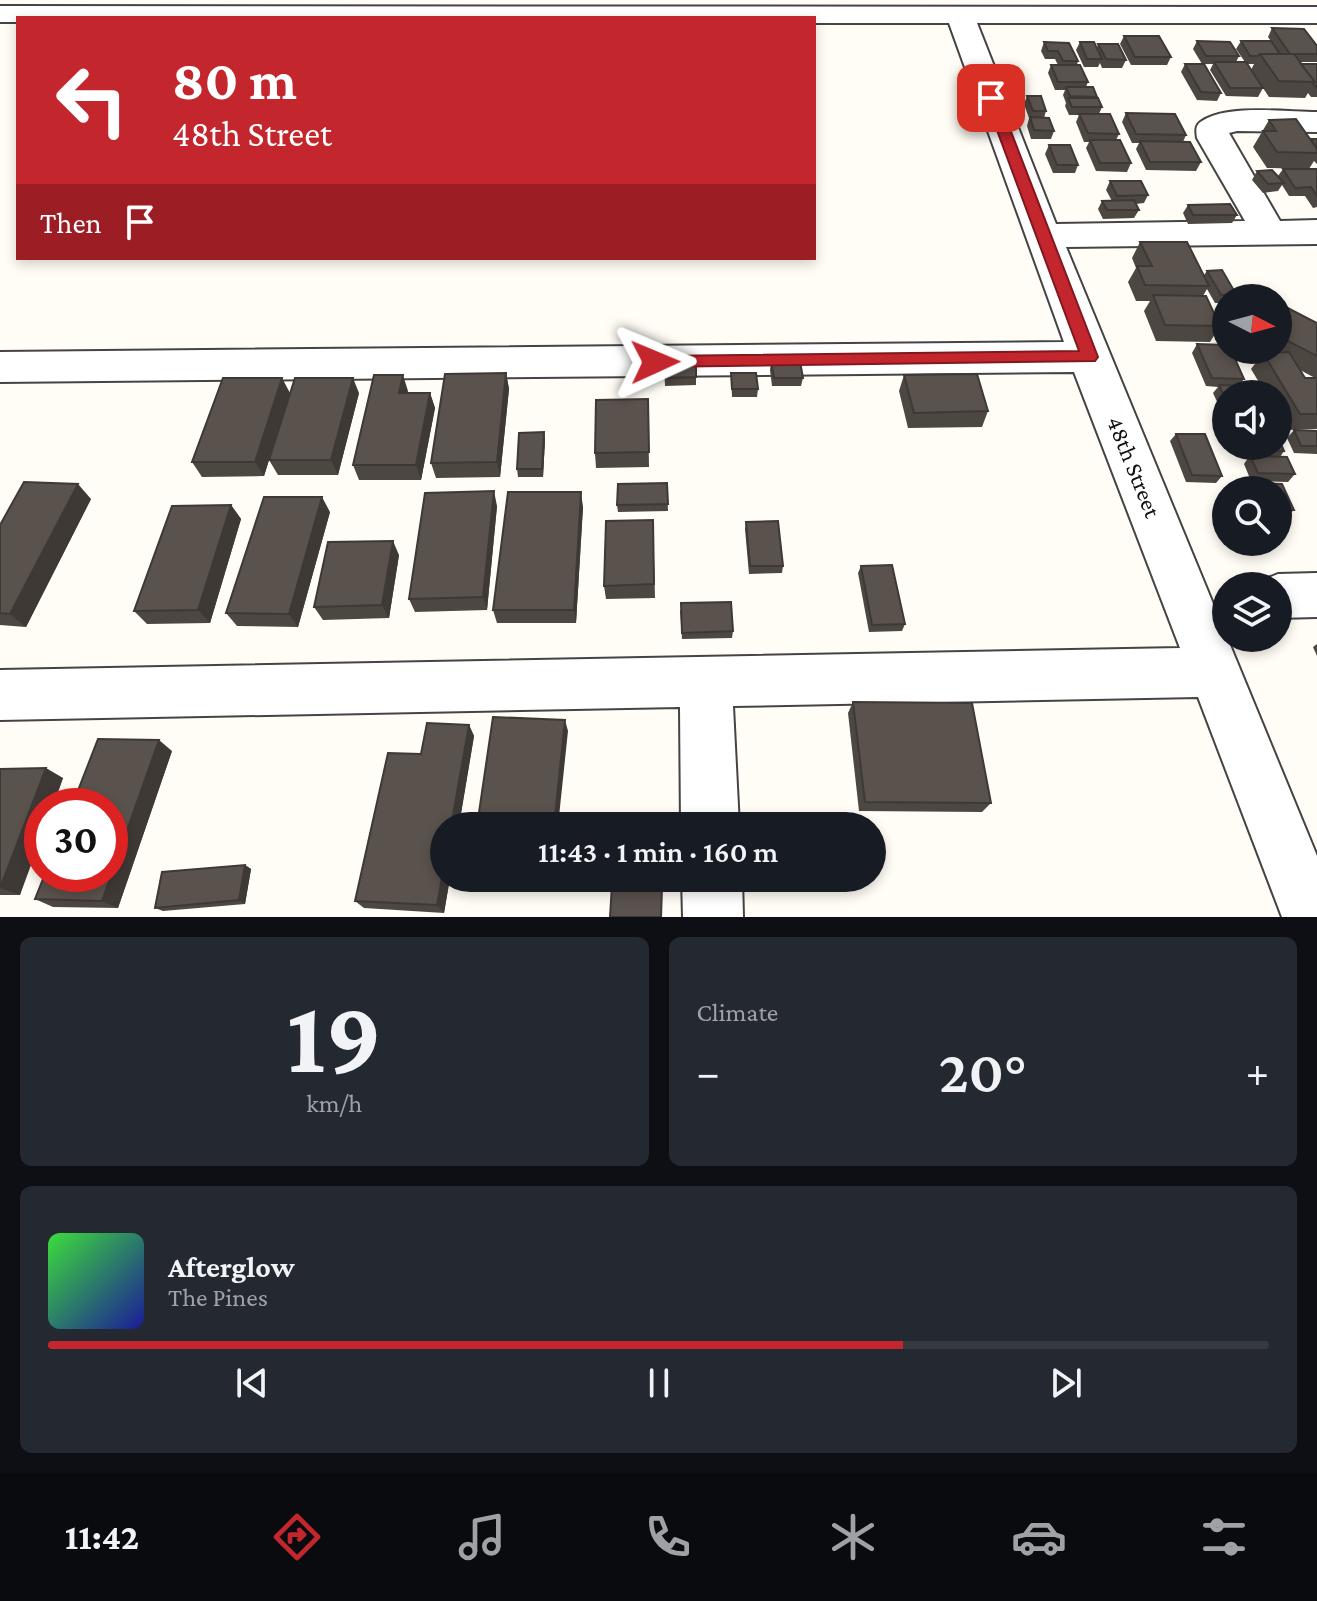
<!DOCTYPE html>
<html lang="en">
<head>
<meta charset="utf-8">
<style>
	body { margin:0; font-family:"Crimson Pro",serif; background:#242831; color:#f1f3f6; height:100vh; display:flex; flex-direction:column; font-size:30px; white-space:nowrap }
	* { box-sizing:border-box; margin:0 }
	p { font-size:26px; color:#9ea1a6 }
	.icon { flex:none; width:44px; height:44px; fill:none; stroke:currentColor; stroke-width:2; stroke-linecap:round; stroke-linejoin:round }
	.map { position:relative; height:917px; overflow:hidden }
	.panel { display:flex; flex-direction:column; gap:20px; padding:20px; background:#0d0f14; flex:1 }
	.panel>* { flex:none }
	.top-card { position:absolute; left:16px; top:16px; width:800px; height:244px; border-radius:0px; box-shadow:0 4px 12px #0003; background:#c4262e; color:#fff; overflow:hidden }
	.needle { width:52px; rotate:96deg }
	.fabs { position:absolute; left:1212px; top:284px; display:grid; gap:16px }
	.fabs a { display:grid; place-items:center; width:80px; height:80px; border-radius:50%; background:#171b24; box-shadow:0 4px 12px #0003; font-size:40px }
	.speed { position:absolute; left:24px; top:788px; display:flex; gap:16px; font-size:40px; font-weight:700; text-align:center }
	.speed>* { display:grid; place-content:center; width:104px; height:104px; border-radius:50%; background:#171b24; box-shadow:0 4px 12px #0003; line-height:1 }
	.speed .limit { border:12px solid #d22; background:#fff; color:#111 }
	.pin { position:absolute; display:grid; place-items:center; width:68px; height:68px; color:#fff; margin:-34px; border-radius:16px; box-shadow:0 4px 12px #0006 }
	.me { position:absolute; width:88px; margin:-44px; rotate:89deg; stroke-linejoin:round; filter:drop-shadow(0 0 6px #0008) }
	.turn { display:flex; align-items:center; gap:28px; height:168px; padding:0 24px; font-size:36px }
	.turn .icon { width:104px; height:104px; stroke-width:2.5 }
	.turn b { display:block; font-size:56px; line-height:68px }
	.then { display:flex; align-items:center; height:76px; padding:0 24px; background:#0003; gap:16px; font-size:30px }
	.big { font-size:60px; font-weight:600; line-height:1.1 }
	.panel .widget { flex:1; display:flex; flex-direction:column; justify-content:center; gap:12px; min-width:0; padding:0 28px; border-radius:12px; background:#242831 }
	.panel .dial { align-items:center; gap:0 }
	.dial b { font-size:104px; line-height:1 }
	.song { display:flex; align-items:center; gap:24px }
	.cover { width:96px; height:96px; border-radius:12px; background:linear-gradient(135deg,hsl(120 70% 55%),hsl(240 70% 35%)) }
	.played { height:8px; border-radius:4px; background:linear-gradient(90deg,#c4262e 70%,#363941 70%) }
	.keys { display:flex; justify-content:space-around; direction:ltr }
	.heat { display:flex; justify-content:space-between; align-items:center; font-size:44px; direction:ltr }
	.panel .tiles { flex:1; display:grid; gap:20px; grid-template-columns:1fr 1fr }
	.widget:last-child { grid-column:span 2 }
	.trip { position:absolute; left:430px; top:812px; width:456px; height:80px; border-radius:40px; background:#171b24; box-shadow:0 4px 12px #0003; font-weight:600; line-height:80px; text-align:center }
	.tabs { display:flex; height:128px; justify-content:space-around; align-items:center; background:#090b0e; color:#9ea1a6 }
	.tabs .icon { width:56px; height:56px }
	.tabs .selected { color:#c4262e }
	.tabs b { font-size:36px; color:#f1f3f6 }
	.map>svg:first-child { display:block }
</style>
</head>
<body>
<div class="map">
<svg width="1317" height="917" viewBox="0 0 1317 917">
	<rect width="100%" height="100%" fill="#fffdf5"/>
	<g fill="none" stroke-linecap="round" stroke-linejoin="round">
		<g stroke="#444" stroke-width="4">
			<g id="minor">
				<path d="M0,6L1317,7V23H977L1056,224L1245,221L1197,138C1196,131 1195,125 1202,121C1228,104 1286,112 1317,112V132L1237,131L1229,133L1280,221L1317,220V244L1066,247L1317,856V917H1282L1198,697L733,706L739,826H681L680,707L0,720V670L1180,648L1074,372L0,382V352L1064,342L949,23H814V18H18V22H0Z"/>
				<path d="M1317,573V617L1278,618V586H1258L1261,581L1278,574Z"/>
				<path d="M682,878H742L743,917H683Z"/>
			</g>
		</g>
		<use href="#minor" fill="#fff" fill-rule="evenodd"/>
	</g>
	<g fill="#4d4742" fill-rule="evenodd">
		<path d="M1272,28L1317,46V62H1300L1301,64H1317V97H1311L1308,93L1305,98L1269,97L1251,70L1254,64H1247L1263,88L1258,97L1226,96L1210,70L1213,64H1204L1221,93L1217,101L1197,100L1181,72L1185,64H1202L1193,49L1197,41L1239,56L1236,62H1245L1236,49L1241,41L1280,54L1268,37Z"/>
		<path d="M1124,36L1171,57L1167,65H1131L1120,44Z"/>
		<path d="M1044,42L1078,61L1077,65L1088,82L1086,87L1097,97V98L1102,107L1099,114L1119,134L1116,140L1131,163L1127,172L1096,171L1086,148L1089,142H1084L1076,122L1079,115H1069L1065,106L1066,103L1063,95L1065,90H1055L1048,73L1051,65H1058L1055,59H1045L1041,51Z"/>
		<path d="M1080,42L1097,48L1098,44L1126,60L1122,68H1102L1100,63L1098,67H1084L1076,50Z"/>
		<path d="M1027,96L1046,111L1044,118L1054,131L1051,139H1031L1027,126L1029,118L1024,104Z"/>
		<path d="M1126,113L1186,135L1183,142L1201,162L1196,171L1146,170L1136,149L1139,143H1132L1122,122Z"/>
		<path d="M1269,120L1311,140L1317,139V164L1314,161L1309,169H1317V207L1313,208L1305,196H1289L1282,185L1278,191L1263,193L1252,180L1257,171L1278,176L1283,169H1309L1267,168L1253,147Z"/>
		<path d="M1049,145L1078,165L1075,173H1053L1045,154Z"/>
		<path d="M1110,181L1148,195L1144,203L1136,204L1139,210L1134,218L1103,219L1098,209L1102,201H1112L1106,190Z"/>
		<path d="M1188,205L1237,215L1232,223L1188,224L1183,213Z"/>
		<path d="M1140,242L1204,275L1207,271L1236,294L1234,298H1226V303H1215L1207,289L1203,296L1220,326L1210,342L1156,341L1144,311L1150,301H1136L1128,282L1136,268L1132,258Z"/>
		<path d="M1278,303L1317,323V429L1287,430L1278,415V394H1266L1251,369L1263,353H1268L1263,350H1278ZM1300,370L1315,378H1305Z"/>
		<path d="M1197,344L1244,379L1239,386L1226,394V408H1220L1213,393L1218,387L1206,386L1192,353Z"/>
		<path d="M771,361L803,378L801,386H772L770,370Z"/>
		<path d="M664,362L696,377V385L665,386Z"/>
		<path d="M506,373L509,389L500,477L436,478L431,463Z"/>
		<path d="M731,373L758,389L757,397H732Z"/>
		<path d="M904,375L988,411L982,427L908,428L899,391Z"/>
		<path d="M408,391L407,393H430L435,408L421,480H359L353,465Z"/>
		<path d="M290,393L272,452L359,393L338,475H278L269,460L264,476L202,477L192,462Z"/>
		<path d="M648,399L649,467L596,468L595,453Z"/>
		<path d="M1294,430L1317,431V454L1294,453L1287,438Z"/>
		<path d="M544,432L545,440L543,477H518L517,469Z"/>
		<path d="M1176,434L1222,476L1216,483L1186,482L1170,441Z"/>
		<path d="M1235,446H1278L1284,451L1280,457L1295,474L1288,482L1251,481L1244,464L1248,458H1241Z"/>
		<path d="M667,483L668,511L618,512L617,505Z"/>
		<path d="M1256,483L1282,484L1294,510L1286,517H1278V490H1250Z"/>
		<path d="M91,499L26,627L0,625V525Z"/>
		<path d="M231,505L241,519L210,623L147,624L134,611Z"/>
		<path d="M497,506L487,610L415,612L409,599Z"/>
		<path d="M583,507L576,623H497L493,610Z"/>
		<path d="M330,512L298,627L237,626L226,613Z"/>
		<path d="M653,520L655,598L606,599L604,586Z"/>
		<path d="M746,522L783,566L782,573L749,574L745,529Z"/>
		<path d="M399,555L389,618L323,620L314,607Z"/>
		<path d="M861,566L905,624L902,631L869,632L858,573Z"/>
		<path d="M680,610L733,631L732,638L682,639Z"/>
		<path d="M1317,644V656L1313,647Z"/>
		<path d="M853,702L991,803L982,812L859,811L848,713Z"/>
		<path d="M469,725L474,736L444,913L364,908L355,901L421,754Z"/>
		<path d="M172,751L118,908L53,907L35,899Z"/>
		<path d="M0,769L63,778L53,806H42L20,895H0Z"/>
		<path d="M245,865L251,869L245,904L163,911L155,908Z"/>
		<path d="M469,878H553L551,891L474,888L468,880Z"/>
	</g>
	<g fill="#3f3936">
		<path d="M506,373L509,389L500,477L497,462Z"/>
		<path d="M403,375L408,391L404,408L399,393Z"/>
		<path d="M282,378L290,393L264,476L255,462Z"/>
		<path d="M353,378L359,393L338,475L331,460Z"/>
		<path d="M430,393L435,408L421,480L416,465Z"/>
		<path d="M544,432L545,440L543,477L542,469Z"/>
		<path d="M78,484L91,499L26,627L10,614Z"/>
		<path d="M494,491L497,506L487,610L483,597Z"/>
		<path d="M581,492L583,507L576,623L574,610Z"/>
		<path d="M322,497L330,512L298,627L289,614Z"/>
		<path d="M231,505L241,519L210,623L198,610Z"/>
		<path d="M393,541L399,555L389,618L382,605Z"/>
		<path d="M565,720L568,731L558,826H554Z"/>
		<path d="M469,725L474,736L459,826H451Z"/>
		<path d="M159,740L172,751L118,908L102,901Z"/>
		<path d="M46,768L63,778L53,806H42V835L20,895L0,888Z"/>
		<path d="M245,865L251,869L245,904L239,900Z"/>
		<path d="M444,867V878H450L444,913L437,905Z"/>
		<path d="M549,878H553L551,891L548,883Z"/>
	</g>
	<g fill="#5a524d" stroke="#3f3936" stroke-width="2">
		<path d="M1272,28L1304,29L1317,46V54H1290Z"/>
		<path d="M1124,36H1159L1171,57H1135Z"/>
		<path d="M1197,41L1230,42L1239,56H1206Z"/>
		<path d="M1241,41H1271L1280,54H1260L1258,56H1250Z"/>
		<path d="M1044,42L1069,43L1078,61H1063L1058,51H1048Z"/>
		<path d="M1080,42H1094L1102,59H1087Z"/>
		<path d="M1098,44H1118L1126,60L1106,59Z"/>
		<path d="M1260,54H1294L1315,82L1279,81Z"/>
		<path d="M1214,62H1246L1263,88H1230Z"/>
		<path d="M1185,64H1204L1221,93L1201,92Z"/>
		<path d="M1301,64H1317V88L1313,84L1315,82Z"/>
		<path d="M1051,65H1080L1088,82H1058Z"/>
		<path d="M1066,87H1093L1097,97L1070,96Z"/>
		<path d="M1027,96H1041L1046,111H1033Z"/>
		<path d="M1068,98H1098L1102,107H1072Z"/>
		<path d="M1126,113L1175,114L1186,135L1136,134Z"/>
		<path d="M1079,114H1110L1119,134L1088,133Z"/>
		<path d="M1030,117L1049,118L1054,131L1034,130Z"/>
		<path d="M1296,119L1317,149V153L1277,152L1263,131H1276L1269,120Z"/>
		<path d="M1311,139H1317V148Z"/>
		<path d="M1090,140H1120L1131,163H1100Z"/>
		<path d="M1140,141L1190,142L1201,162H1150Z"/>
		<path d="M1049,145H1070L1078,165H1057Z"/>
		<path d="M1283,169H1317V196L1311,187L1295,188Z"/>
		<path d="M1272,170L1284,183L1268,184L1257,171Z"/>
		<path d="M1110,181H1141L1148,195L1117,196Z"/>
		<path d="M1134,200L1139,210H1107L1102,201Z"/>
		<path d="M1230,204L1237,215H1193L1188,205Z"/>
		<path d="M1140,242H1187L1209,286L1145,285L1137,266H1152Z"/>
		<path d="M1222,270L1236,294L1221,295L1207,271Z"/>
		<path d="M1153,295L1206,296L1220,326L1165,325Z"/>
		<path d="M1278,303L1317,323V356L1278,336Z"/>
		<path d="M1197,344L1226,345V350H1231L1244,379L1212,378Z"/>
		<path d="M1289,352L1305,378H1317V414H1300L1263,353Z"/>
		<path d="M696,361V377L665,378L664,362Z"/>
		<path d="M771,361H800L803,378H774Z"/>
		<path d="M506,373L497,462L431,463L445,374Z"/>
		<path d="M731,373H756L758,389H732Z"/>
		<path d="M977,374L988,411L914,413L904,375Z"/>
		<path d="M374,375H403L399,393H430L416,465H353Z"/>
		<path d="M223,378H282L255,462H192Z"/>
		<path d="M295,378H353L331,460H269Z"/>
		<path d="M1219,385L1250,386L1254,394H1226V400Z"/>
		<path d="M648,399L649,452L595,453L596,400Z"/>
		<path d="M1294,430L1317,431V446H1301Z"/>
		<path d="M544,432L542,469H517L519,433Z"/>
		<path d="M1176,434H1205L1222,476L1192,475Z"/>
		<path d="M1278,437L1284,451L1248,450L1245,446H1278Z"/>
		<path d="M1250,456L1287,457L1295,474L1258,473Z"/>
		<path d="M24,482L78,484L10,614L0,613V525Z"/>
		<path d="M667,483L668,504L617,505L618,484Z"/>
		<path d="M1256,483L1282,484L1294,510L1278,509V490H1259Z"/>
		<path d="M494,491L483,597L409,599L425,493Z"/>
		<path d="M508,492H581L574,610H493Z"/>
		<path d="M264,497H322L289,614L226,613Z"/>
		<path d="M231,505L198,610L134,611L172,506Z"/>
		<path d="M653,520L654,584L604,586L606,521Z"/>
		<path d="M778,521L783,566H750L746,522Z"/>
		<path d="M393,541L382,605L314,607L328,542Z"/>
		<path d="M892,565L905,624L872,625L861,566Z"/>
		<path d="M731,602L733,631L682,633L681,603Z"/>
		<path d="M853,702L972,703L991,803L865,802Z"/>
		<path d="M493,717L565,720L554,826H477Z"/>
		<path d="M427,723L469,725L451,826H444V867L437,905L355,901L388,753L421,754Z"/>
		<path d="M98,739L159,740L102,901L35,899L45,874H110V806H72Z"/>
		<path d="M46,768L0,888V769Z"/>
		<path d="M245,865L239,900L155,908L162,872Z"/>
		<path d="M469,878H549L548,883L468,880Z"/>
		<path d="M612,885L662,888L661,917H610Z"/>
	</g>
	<path fill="#c4262e" stroke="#7f191e" stroke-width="2" d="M991,95L998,98L1098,357L1095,361L649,367L647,362L649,358L655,356L1079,351L985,98Z"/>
	<g text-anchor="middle" stroke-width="8" stroke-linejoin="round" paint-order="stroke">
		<g font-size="24" fill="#111" stroke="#fff">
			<text transform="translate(1134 467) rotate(68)" y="8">48th Street</text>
		</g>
	</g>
</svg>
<div class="fabs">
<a><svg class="needle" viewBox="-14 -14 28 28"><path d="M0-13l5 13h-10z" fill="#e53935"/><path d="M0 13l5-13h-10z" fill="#9ea1a6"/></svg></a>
<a><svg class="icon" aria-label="sound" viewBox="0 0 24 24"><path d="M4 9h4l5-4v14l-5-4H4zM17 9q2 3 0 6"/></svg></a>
<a><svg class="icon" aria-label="search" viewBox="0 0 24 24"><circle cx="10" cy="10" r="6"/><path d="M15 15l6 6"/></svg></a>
<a><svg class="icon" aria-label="layers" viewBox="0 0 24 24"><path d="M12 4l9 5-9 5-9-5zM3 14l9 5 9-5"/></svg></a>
</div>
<div class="speed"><div class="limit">30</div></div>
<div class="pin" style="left:991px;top:98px;background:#d93025"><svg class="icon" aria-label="arrive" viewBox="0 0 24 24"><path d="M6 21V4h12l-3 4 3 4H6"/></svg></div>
<svg class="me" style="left:655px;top:362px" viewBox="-20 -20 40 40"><path d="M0-17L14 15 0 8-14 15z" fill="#c4262e" stroke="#fff" stroke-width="4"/></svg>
<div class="trip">11:43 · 1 min · 160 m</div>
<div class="top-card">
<div class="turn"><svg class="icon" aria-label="left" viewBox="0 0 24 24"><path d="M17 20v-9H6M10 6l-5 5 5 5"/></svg><div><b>80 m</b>48th Street</div></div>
<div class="then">Then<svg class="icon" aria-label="arrive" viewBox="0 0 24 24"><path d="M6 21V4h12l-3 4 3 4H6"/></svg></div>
</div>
</div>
<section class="panel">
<div class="tiles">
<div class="widget dial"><b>19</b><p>km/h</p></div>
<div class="widget"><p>Climate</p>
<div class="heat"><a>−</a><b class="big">20°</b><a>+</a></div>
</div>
<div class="widget">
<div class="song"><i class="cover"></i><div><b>Afterglow</b><p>The Pines</p></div></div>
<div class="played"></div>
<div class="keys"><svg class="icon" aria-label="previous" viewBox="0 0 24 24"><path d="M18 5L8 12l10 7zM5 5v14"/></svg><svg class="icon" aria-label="pause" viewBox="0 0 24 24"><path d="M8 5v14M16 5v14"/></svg><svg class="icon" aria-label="next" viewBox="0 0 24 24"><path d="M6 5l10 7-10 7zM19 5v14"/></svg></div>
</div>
</div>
</section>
<nav class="tabs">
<b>11:42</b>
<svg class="icon selected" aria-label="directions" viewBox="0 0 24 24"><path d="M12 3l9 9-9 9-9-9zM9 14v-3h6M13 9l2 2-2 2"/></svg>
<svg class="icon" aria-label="music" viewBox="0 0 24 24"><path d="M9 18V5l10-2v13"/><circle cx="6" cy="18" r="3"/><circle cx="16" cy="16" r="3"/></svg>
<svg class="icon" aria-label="phone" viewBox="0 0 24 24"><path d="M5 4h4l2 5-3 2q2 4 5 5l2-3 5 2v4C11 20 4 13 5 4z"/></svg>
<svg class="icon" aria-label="climate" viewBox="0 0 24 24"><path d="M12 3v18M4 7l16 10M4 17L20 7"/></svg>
<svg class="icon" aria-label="car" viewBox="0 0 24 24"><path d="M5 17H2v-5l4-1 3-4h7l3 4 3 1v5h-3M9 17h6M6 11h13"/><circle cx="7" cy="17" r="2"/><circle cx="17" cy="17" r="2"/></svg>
<svg class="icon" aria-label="filters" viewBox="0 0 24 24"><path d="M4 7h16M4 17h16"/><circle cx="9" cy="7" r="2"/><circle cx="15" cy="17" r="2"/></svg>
</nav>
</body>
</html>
